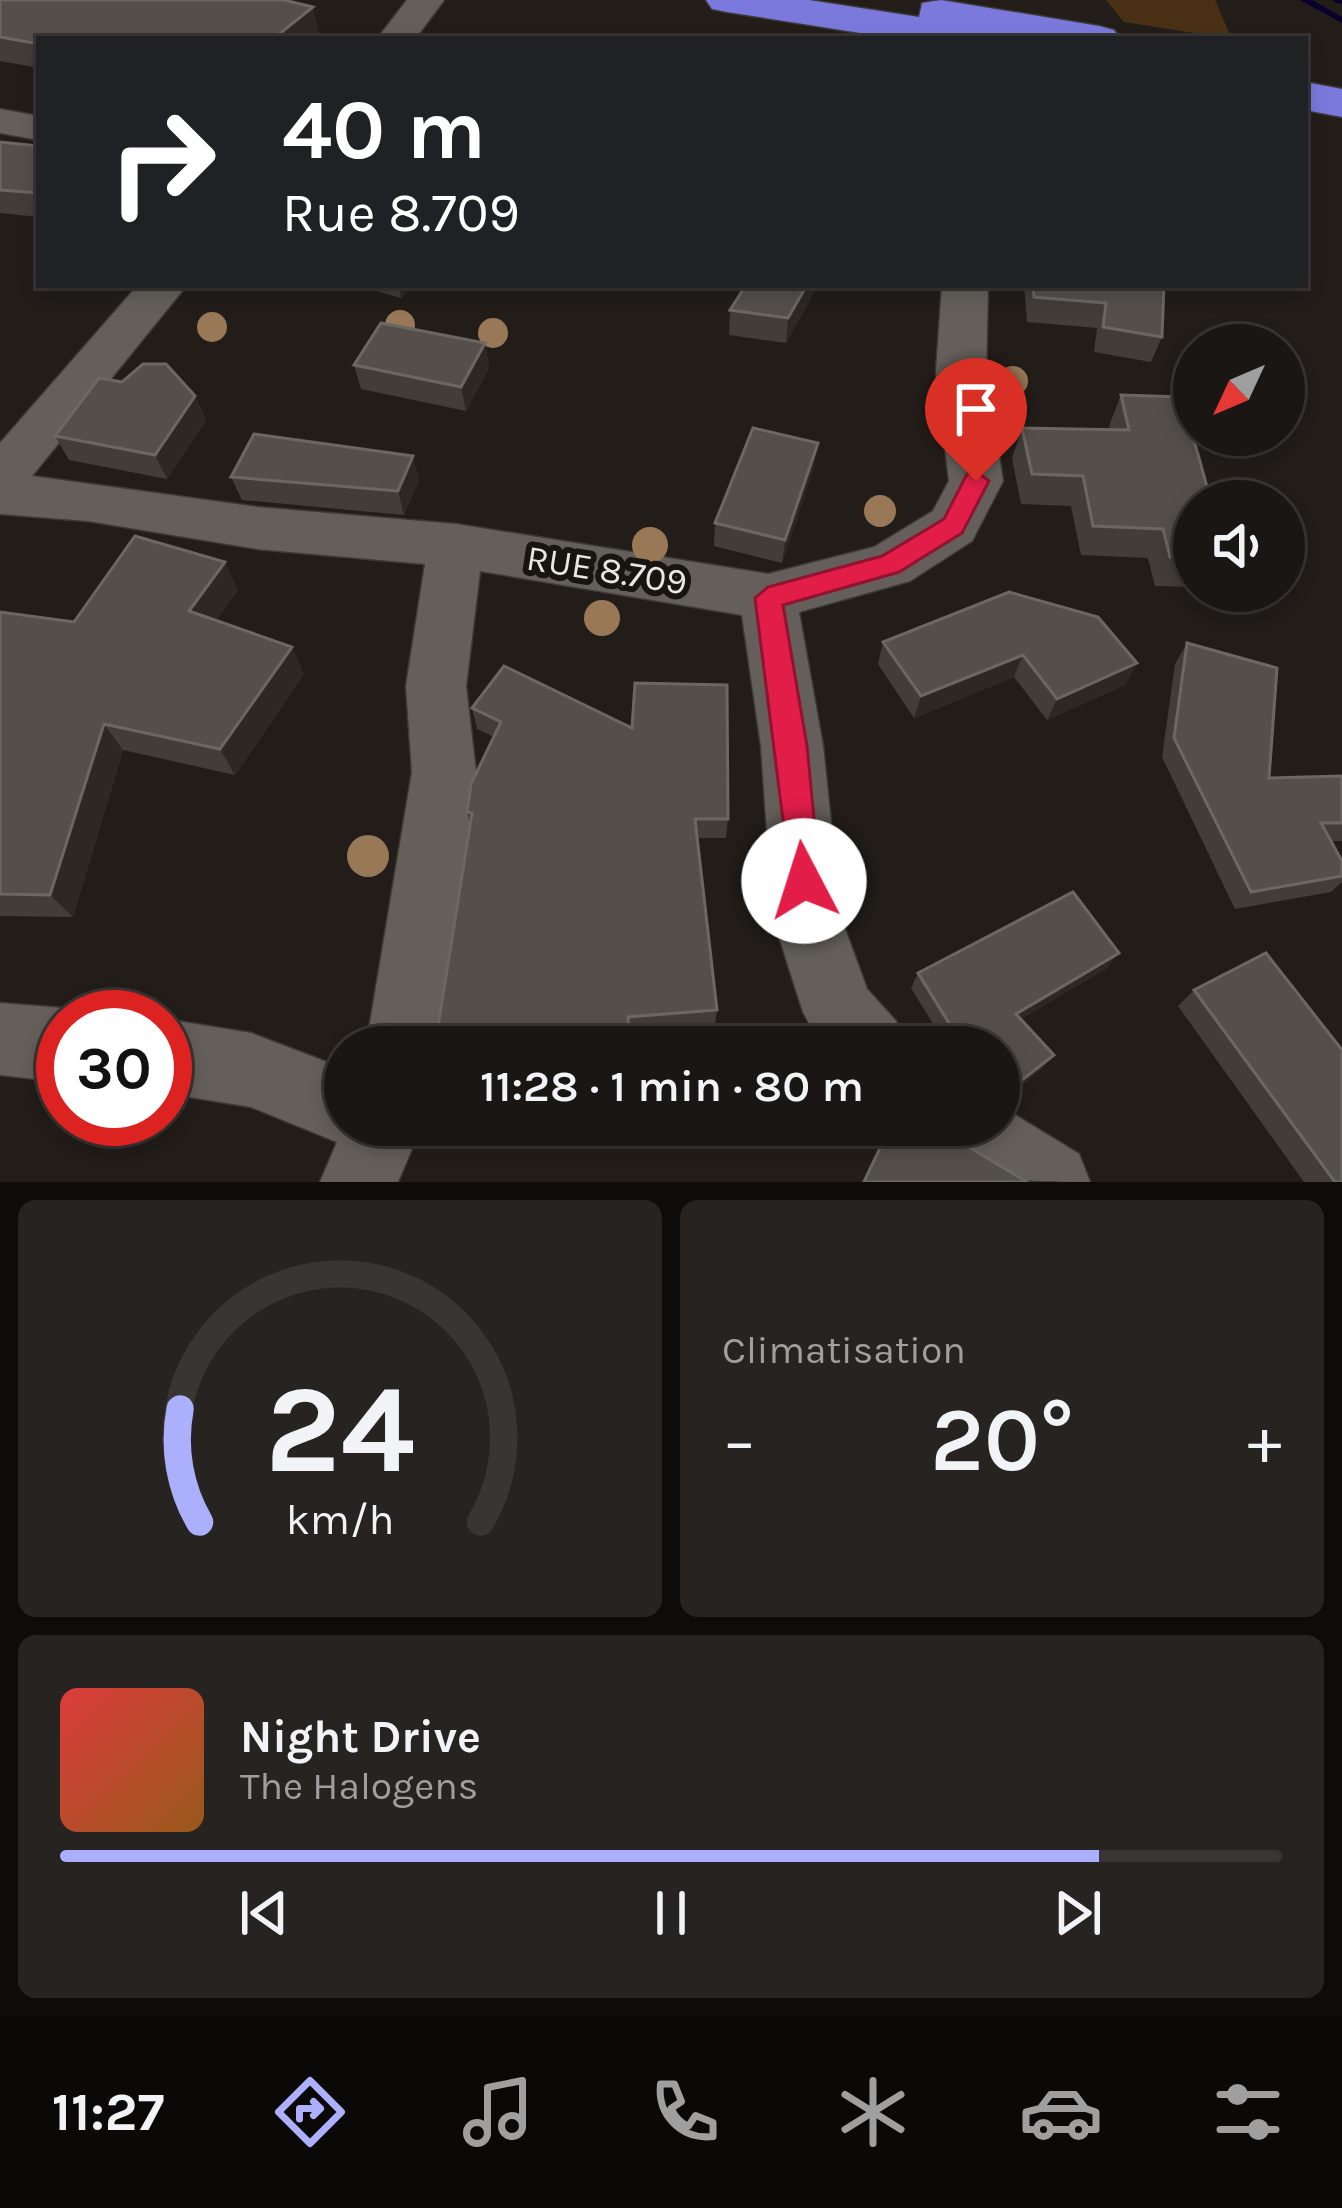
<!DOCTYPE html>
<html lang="fr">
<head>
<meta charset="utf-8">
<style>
	body { margin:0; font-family:Karla,sans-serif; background:#272321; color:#f1f3f6; height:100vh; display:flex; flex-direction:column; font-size:45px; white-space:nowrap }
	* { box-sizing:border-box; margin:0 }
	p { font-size:39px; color:#9f9fa0 }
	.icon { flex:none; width:66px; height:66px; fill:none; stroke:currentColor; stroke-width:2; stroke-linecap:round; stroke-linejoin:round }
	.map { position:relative; height:1182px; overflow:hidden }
	.sheet { display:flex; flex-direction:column; gap:18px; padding:18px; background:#0e0c0a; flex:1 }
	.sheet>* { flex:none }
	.banner { position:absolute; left:36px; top:36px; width:1272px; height:252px; border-radius:0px; box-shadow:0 6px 18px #0003,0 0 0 3px #383533; background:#202124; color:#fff; overflow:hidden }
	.needle { width:78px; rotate:226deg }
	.controls { position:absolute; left:1173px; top:324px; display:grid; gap:24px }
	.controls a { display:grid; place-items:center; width:132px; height:132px; border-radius:50%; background:#1a1613; box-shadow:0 6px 18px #0003,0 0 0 3px #383533; font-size:60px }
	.speed { position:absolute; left:36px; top:990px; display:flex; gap:24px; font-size:60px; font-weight:700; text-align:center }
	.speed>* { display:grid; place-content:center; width:156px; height:156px; border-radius:50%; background:#1a1613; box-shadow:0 6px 18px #0003,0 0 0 3px #383533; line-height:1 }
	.speed .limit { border:18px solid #d22; background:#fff; color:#111 }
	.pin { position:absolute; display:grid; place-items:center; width:102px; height:102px; color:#fff; margin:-123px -51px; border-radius:50% 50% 50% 0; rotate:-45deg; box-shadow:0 0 12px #0007 }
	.pin .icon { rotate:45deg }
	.me { position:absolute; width:132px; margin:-66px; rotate:355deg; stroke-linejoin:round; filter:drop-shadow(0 0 9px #0008) }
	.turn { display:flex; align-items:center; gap:42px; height:252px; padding:0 48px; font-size:54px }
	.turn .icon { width:156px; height:156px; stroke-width:2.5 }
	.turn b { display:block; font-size:84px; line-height:102px }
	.big { font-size:90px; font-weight:600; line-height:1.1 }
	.sheet .card { flex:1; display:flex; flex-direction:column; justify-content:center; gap:18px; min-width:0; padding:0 42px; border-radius:18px; background:#272321 }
	.sheet .dial { align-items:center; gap:0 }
	.dial svg { height:312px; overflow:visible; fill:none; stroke:#383533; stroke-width:7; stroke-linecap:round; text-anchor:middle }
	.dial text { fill:#f1f3f6; stroke:none }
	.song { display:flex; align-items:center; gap:36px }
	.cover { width:144px; height:144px; border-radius:18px; background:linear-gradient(135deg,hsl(0 70% 55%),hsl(30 70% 35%)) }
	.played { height:12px; border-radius:6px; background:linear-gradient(90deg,#acaffb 85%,#383533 85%) }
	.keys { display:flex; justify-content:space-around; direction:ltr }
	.heat { display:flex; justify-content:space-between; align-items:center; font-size:66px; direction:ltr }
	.sheet .tiles { flex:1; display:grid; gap:18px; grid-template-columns:1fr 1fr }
	.card:last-child { grid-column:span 2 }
	.trip { position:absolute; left:324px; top:1026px; width:696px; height:120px; border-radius:60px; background:#1a1613; box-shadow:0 6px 18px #0003,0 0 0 3px #383533; font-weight:600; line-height:120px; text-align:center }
	.tabs { display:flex; height:192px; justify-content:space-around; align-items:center; background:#0a0908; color:#9f9fa0 }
	.tabs .icon { width:84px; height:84px }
	.tabs .selected { color:#acaffb }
	.tabs b { font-size:54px; color:#f1f3f6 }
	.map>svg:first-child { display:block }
</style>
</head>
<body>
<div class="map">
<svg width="1342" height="1182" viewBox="0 0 1342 1182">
	<rect width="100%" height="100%" fill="#221d19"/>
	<path fill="#4a3116" d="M1106,0H1215L1232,39L1124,22Z"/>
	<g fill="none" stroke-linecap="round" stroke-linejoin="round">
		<g fill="#09002d" fill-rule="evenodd">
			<path d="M1300,0H1312L1342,17V23Z"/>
			<path d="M1332,0H1342V4L1334,2Z"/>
		</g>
		<g stroke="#3c3936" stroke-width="3">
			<g id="street">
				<path d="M407,0H444L415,39H377Z"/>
				<path d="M0,109L39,116V140L0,133Z"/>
				<path d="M138,285H187L32,476L257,507L456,524L768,574L874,547L933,511L949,481L936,372L942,285H988L986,372L1003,481L972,541L910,581L799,612L823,746L841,918L867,989L896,1021L907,1047H822L803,1012L773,918L761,746L742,615L480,571L466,686L476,772L440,1047H366L412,772L406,686L425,564L257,549L88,521L0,514V443Z"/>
				<path d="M0,1003L63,1008L84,1017H63V1082L0,1075Z"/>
				<path d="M165,1019L251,1033L345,1069V1125H422L398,1182H320L337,1142L251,1107L165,1093Z"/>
				<path d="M999,1105L1079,1154L1090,1182C1024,1182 953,1182 923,1125H999Z"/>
			</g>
		</g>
		<g stroke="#3c3936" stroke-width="3">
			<g id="highway">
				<path d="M706,0H809L919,17L922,3L941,0L1099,26L1114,30L1121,39H898L727,12L712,9Z"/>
				<path d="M1305,82L1342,89V117L1305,110Z"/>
			</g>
		</g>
		<use href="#street" fill="#645f5a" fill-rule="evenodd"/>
		<use href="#highway" fill="#7b79dc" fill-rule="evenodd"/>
	</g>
	<g fill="#987857">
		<circle cx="400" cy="325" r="15"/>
		<circle cx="212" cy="327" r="15"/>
		<circle cx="493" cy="333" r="15"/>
		<circle cx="1013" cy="381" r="15"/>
		<circle cx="880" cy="511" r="16"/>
		<circle cx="650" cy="545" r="18"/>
		<circle cx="602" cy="618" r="18"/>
		<circle cx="368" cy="856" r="21"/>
	</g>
	<g fill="#423d39">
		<path d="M0,0L319,33L312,39H39V68L0,61Z"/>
		<path d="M0,142L39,146V217L0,213Z"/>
		<path d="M355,285H412L401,298Z"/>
		<path d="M746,285H818L786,343L729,335L730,310Z"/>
		<path d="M1024,285H1164L1162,337L1151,362L1094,352L1097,328L1027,322Z"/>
		<path d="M485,343L489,368L466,411L361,389L354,365Z"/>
		<path d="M1121,395L1194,501V587L1155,586L1148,558L1081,555L1071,506L1021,504L1012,458L1022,428L1110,430L1109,426Z"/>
		<path d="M195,396L206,420L167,479L69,460L55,436Z"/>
		<path d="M814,467L782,563L714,546L715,523Z"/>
		<path d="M231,477L419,480L404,515L242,500Z"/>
		<path d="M238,590L216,620L304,674L235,775L123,750L73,917L0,916V612L74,622Z"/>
		<path d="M883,642L1137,663L1125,685L1047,720L1014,677L914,718L878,664Z"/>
		<path d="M1187,643L1269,778L1342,776V841H1331L1342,861V882L1331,892L1235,909L1162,757L1175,664Z"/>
		<path d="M472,708L728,819L726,838H697L717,1010L715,1024L629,1032L437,1033L470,823L467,812L494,737L477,729Z"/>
		<path d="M1107,968L1021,1019L1043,1068L999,1103V1047H942L941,1045L943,1040L911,988L918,973Z"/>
		<path d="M1194,990L1342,1182H1304L1178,1006Z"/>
		<path d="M889,1125H932L1027,1182H862Z"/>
	</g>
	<g fill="#2d2824">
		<path d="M313,7L319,33L312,39H273Z"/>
		<path d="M398,285H412L401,298Z"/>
		<path d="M807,285H818L786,343L788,318Z"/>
		<path d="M485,343L489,368L466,411L461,387Z"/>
		<path d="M195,396L206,420L167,479L155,455Z"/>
		<path d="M818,443L814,467L782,563L785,540Z"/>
		<path d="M413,456L419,480L404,515L398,491Z"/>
		<path d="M225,562L238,590L204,638L189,611Z"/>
		<path d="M292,647L304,674L235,775L220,749Z"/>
		<path d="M1023,655L1014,677L914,718L921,696Z"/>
		<path d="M1137,663L1125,685L1047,720L1057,699Z"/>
		<path d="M104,724L123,750L73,917L50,895Z"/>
		<path d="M1119,953L1107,968L1006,1028L1016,1014Z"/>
		<path d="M1054,1055L1043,1068L999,1103L1004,1094Z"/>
	</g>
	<g fill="#544f4b" stroke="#6b6763" stroke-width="3">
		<path d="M0,0H284L313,7L273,39H39V44L0,37Z"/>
		<path d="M0,142L39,146V193L0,190Z"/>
		<path d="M746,285H807L788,318L730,310Z"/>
		<path d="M1033,285H1164L1162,337L1103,327L1106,303L1034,297Z"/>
		<path d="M381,323L485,343L461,387L354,365Z"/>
		<path d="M143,364H166L195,396L155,455L55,436L99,378L122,382Z"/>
		<path d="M1121,395L1182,397L1211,501H1194V557H1170L1163,529L1093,526L1083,476L1032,474L1022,428L1129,430Z"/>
		<path d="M753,428L818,443L785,540L715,523Z"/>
		<path d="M254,434L413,456L398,491L231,477Z"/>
		<path d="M135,536L225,562L189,611L292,647L220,749L104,724L50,895L0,894V612L74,622Z"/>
		<path d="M1009,592L1098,617L1137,663L1057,699L1023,655L921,696L883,642Z"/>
		<path d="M1187,643L1277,668L1269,778L1342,776V823H1321L1342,861V876L1251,892L1174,738Z"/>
		<path d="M504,666L632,728L635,683L727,685L728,819H695L717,1010L628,1017L630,1047H410L412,1037L437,1033L472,813L467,812L471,784L501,722L472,708Z"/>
		<path d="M1073,892L1119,953L1016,1014L1054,1055L1004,1094L999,1088V1047H962L949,1032L952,1028L918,973Z"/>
		<path d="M1266,953L1342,1050V1182H1335L1194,990Z"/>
		<path d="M891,1125H932L1027,1182H864Z"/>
	</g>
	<path fill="#e11d48" stroke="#92132f" stroke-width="3" d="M976,471L989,481L962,533L899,572L783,605L807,746L820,881L815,892L804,897L792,892L755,598L768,587L882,556L944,519L967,474Z"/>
	<g text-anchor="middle" stroke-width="12" stroke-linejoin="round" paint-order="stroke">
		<g font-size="36" fill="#e9e6e3" stroke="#181410">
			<text transform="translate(607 569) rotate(9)" y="13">RUE 8.709</text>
		</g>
	</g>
</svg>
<div class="controls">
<a><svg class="needle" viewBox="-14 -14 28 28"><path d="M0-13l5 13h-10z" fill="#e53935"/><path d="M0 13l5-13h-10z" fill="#9f9fa0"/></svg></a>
<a><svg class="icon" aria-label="sound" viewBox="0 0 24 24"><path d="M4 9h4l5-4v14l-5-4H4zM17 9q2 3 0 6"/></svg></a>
</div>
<div class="speed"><div class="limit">30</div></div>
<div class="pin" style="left:976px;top:481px;background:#d93025"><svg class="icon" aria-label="arrive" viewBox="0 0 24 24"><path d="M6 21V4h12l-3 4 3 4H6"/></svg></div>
<svg class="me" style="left:804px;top:881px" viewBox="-20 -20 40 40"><circle r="19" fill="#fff"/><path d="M0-13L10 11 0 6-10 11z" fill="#e11d48"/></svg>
<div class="trip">11:28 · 1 min · 80 m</div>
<div class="banner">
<div class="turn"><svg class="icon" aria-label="right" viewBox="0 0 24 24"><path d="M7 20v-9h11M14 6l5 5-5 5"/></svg><div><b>40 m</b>Rue 8.709</div></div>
</div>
</div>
<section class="sheet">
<div class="tiles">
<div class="card dial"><svg viewBox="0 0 100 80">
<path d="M14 69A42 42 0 1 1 86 69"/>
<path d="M14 69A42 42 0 0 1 9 40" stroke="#acaffb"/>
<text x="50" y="56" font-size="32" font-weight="700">24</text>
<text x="50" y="72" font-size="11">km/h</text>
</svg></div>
<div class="card"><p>Climatisation</p>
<div class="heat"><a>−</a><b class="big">20°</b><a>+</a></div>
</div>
<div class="card">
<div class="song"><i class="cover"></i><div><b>Night Drive</b><p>The Halogens</p></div></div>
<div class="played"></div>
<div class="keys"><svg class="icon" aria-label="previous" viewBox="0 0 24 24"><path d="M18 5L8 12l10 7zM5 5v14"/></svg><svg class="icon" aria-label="pause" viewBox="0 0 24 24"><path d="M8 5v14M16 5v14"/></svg><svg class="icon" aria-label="next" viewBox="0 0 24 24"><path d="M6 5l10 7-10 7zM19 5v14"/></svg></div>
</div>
</div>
</section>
<nav class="tabs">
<b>11:27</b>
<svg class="icon selected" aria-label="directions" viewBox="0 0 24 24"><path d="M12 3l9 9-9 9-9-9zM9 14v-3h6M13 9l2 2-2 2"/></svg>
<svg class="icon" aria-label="music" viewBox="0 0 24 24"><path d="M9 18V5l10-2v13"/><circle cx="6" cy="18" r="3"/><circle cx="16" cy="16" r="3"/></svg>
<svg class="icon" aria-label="phone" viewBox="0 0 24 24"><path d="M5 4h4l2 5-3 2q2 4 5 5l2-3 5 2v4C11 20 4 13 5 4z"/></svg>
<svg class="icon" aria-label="climate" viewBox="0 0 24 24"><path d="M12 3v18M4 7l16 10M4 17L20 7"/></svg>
<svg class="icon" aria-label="car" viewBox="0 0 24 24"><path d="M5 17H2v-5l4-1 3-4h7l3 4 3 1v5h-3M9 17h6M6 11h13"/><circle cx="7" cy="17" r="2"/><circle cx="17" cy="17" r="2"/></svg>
<svg class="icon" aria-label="filters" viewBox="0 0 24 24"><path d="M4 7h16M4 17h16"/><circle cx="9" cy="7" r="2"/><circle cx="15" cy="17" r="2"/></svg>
</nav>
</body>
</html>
